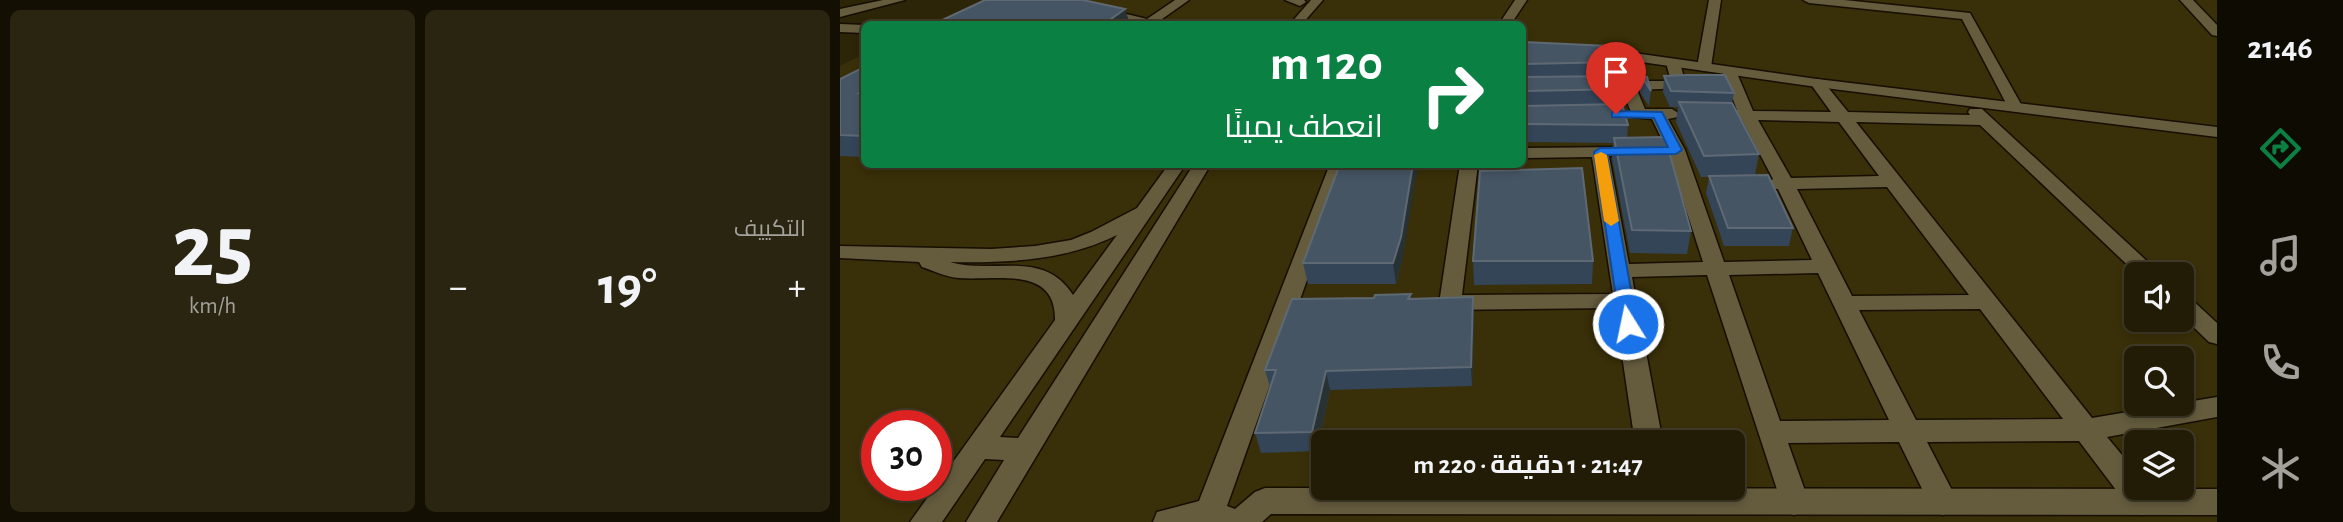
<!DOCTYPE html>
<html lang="ar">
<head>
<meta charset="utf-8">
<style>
	body { margin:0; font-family:"Alegreya Sans",Cairo,sans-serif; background:#2a2510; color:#f1f3f6; direction:rtl; height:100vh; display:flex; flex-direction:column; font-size:26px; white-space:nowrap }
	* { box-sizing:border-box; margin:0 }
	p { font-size:23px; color:#a2a19b }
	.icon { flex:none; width:38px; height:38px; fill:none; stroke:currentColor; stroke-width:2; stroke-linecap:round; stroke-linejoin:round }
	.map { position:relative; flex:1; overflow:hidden; direction:ltr }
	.side { display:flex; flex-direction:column; gap:10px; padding:10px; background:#130f03; width:840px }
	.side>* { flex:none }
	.banner { position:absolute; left:21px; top:21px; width:665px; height:147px; border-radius:10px; box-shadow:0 4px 10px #0003,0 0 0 2px #3f3a28; direction:rtl; background:#0b8043; color:#fff; overflow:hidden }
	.controls { position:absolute; left:1284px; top:262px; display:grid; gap:14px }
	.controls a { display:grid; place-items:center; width:70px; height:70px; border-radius:10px; background:#221c06; box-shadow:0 4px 10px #0003,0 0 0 2px #3f3a28; font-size:35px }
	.speed { position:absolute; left:21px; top:410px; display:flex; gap:14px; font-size:35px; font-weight:700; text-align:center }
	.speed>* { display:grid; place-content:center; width:91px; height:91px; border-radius:50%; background:#221c06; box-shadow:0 4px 10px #0003,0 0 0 2px #3f3a28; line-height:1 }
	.speed .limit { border:10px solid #d22; background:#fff; color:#111 }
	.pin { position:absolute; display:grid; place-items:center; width:60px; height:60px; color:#fff; margin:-72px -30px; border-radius:50% 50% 50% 0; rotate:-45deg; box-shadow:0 0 7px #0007 }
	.pin .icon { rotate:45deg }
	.me { position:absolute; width:77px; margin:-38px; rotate:350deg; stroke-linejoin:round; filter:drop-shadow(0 0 5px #0008) }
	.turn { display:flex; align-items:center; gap:24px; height:147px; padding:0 28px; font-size:32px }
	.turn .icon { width:91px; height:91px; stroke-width:2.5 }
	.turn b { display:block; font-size:49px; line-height:60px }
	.big { font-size:52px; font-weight:700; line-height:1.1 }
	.side .tile { flex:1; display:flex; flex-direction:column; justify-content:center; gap:10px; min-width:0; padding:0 24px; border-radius:10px; background:#2a2510 }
	.side .dial { align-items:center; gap:0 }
	.dial b { font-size:91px; line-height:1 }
	.heat { display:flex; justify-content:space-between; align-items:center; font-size:38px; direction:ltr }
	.side .tiles { flex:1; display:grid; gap:10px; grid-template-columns:repeat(2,1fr) }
	.trip { position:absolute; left:471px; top:430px; width:434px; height:70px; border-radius:10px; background:#221c06; box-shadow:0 4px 10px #0003,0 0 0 2px #3f3a28; font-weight:700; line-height:70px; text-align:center; direction:rtl }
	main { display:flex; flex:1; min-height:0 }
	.tabs { display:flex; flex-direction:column; width:126px; justify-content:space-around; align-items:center; background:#0e0b02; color:#a2a19b }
	.tabs .icon { width:49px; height:49px }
	.tabs .selected { color:#0b8043 }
	.tabs b { font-size:32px; color:#f1f3f6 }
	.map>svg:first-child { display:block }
</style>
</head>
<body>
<main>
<nav class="tabs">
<b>21:46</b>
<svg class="icon selected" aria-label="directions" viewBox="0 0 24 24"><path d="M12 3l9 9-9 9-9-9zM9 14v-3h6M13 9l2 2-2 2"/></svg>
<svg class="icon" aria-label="music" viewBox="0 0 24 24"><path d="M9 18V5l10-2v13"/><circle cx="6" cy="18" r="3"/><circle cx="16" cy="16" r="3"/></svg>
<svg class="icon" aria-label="phone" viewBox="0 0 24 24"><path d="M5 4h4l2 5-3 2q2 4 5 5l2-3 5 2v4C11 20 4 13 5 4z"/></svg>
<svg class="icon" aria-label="climate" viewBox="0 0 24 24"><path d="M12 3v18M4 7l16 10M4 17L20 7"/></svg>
</nav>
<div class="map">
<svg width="1377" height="522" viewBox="0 0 1377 522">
	<rect width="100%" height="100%" fill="#2d2508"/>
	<path fill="#392f08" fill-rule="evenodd" d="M143,0H1377V522H0V66L24,54V164H682V24H90ZM1297,275H1342V320H1297ZM1297,359H1342V404H1297ZM37,425H96V485H37ZM483,443H892V488H483ZM1297,443H1342V488H1297Z"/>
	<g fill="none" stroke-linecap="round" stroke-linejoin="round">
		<g stroke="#160e00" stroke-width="3">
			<g id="street">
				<path d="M43,0H65L0,17V9Z"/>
				<path d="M208,0H229L307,19L335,0H349L315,24H300Z"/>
				<path d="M445,0H464L466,2L460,6Z"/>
				<path d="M675,0H687L671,24H659Z"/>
				<path d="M869,0H881L871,67L864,71L857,67Z"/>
				<path d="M963,0H1004L1130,13L1182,106L1174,111L1169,109L1122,19L969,3Z"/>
				<path d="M1340,0H1353L1377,25V36L1372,35Z"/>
				<path d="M0,24L24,25V33L0,32Z"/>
				<path d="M775,52L782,56L793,81H831L826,63L833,59L840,63L846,85L844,88L797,90L805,109H832L840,114L838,117L828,119L845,150L884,262L972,260L938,189L928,188L925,184L933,179L902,120L890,118L888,115L897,110L882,71L884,68L889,67L896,71L913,111L991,112L970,83L977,79L982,80L1008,112L1130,115L1128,112L1130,109H1142L1322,275H1298L1140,125L1016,122L1252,418L1377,397V417L1267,437L1297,473V488H1309L1317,502L1312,511L1302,515L1292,511L1239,441L1087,442L1118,502L1113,511L1103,515L1093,511L1059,442L948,443L969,502L964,511L954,515L944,511L867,275L792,277L823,443H795L775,308L605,310L597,308L594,303L600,297L620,164H638L622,295L773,294L752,157L682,158V148L780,147L783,151L780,155L769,156L789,264L863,262L827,150L812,119L793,117L782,90L773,86L778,82L768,56ZM918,120L999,122L1039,176L951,178ZM1047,187L1129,295L1012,296L957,189ZM978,273L1049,420L940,421L889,275ZM1140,309L1223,419L1076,420L1019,310Z"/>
				<path d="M1342,296L1350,298L1377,323V344L1369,342L1342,316Z"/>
			</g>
		</g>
		<g stroke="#160e00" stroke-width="3">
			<g id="secondary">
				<path d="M471,0H483L462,24H450Z"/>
				<path d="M743,51L787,52L977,79L1377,127V137L977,87L787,60L738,58L736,55Z"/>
				<path d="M329,164H346L160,437L178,438L354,164H371L157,522H126L164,460L145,459L102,522H70L215,320C216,265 156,281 119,278C106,277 94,271 82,267L79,262L0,258V246L151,249L195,246L231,240L251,232L297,208ZM277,235L233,295C203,248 152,275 110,262C167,263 225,261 277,235Z"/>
				<path d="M490,164H508L387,506L395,509L415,492L425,488L1377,489V515L431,514L422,522H313L317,512L359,501Z"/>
			</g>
		</g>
		<use href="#street" fill="#655c3e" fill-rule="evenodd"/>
		<use href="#secondary" fill="#655c3e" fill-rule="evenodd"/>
	</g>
	<g fill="#344558">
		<path d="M682,42L775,62L774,76L787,89L785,106L783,107L788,125L787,137L851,231L847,254L790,253L772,159L773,143L682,142Z"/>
		<path d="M24,67V157L0,156V79Z"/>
		<path d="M824,76L894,93L892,103L919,154L915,175L953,228L949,246H884L866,193L869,177H861L836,122L838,107H830L823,92Z"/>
		<path d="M802,77L811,91L809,106L800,92Z"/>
		<path d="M563,257L556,284H468L463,263Z"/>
		<path d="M633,261H753L752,284L634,285Z"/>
		<path d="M571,294V299L634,316L632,386L490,390L477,451L421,453L415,433L430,387L425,370Z"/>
	</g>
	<g fill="#293233">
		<path d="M285,9L290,24H264Z"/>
		<path d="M573,164H578L563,257L556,284L553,263Z"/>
		<path d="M633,297L634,316L632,386L631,367Z"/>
		<path d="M486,371L490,390L477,451L472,432Z"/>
	</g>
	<g fill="#465564" stroke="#5e6974" stroke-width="2">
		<path d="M145,0H243L285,9L264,24H94Z"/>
		<path d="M682,42L769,46L775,62L682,64Z"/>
		<path d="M24,67V90L19,93H24V136L0,135V79Z"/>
		<path d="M846,75H885L894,93L831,91L824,76Z"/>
		<path d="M782,76L787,89L682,91V77Z"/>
		<path d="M802,77H807L811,91Z"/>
		<path d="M839,102L892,103L919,154L864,156Z"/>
		<path d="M782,104L788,125L682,124V106Z"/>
		<path d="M825,137L851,231L792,230L774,138Z"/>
		<path d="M500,164H573L561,237L553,263H463Z"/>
		<path d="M742,168L753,261H633L640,171Z"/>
		<path d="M928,175L953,228H888L869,176Z"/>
		<path d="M571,294L568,299L633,297L631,367L486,371L472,432L415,433L436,370H425L452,299L534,298L535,295Z"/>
	</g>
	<path fill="#1a73e8" stroke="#114b97" stroke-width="2" d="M776,111L822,112L842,150L836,154L767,155L797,324L788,330L780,324L754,152L760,148L828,147L814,118L772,117V112Z"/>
	<path fill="#f59e0b" d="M761,152L767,155L779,221L771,226L764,221L754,155Z"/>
</svg>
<div class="controls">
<a><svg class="icon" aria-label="sound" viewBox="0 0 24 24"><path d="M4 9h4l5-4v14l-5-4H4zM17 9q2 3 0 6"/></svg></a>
<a><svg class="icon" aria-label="search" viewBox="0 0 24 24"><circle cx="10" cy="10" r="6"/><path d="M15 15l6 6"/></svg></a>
<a><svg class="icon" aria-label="layers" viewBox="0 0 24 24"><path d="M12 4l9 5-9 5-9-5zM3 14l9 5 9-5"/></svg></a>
</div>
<div class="speed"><div class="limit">30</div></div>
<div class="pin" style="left:776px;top:114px;background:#d93025"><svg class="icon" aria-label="arrive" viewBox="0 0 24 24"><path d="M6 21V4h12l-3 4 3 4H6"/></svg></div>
<svg class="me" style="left:788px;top:324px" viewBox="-20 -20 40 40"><circle r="17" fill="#1a73e8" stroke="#fff" stroke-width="3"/><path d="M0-11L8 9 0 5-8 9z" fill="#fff"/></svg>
<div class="trip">21:47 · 1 دقيقة · 220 m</div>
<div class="banner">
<div class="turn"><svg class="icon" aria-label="right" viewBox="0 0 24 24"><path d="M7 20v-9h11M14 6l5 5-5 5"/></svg><div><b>120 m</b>انعطف يمينًا</div></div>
</div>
</div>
<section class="side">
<div class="tiles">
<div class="tile"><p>التكييف</p>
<div class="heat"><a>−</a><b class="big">19°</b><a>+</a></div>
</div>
<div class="tile dial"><b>25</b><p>km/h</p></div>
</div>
</section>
</main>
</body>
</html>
